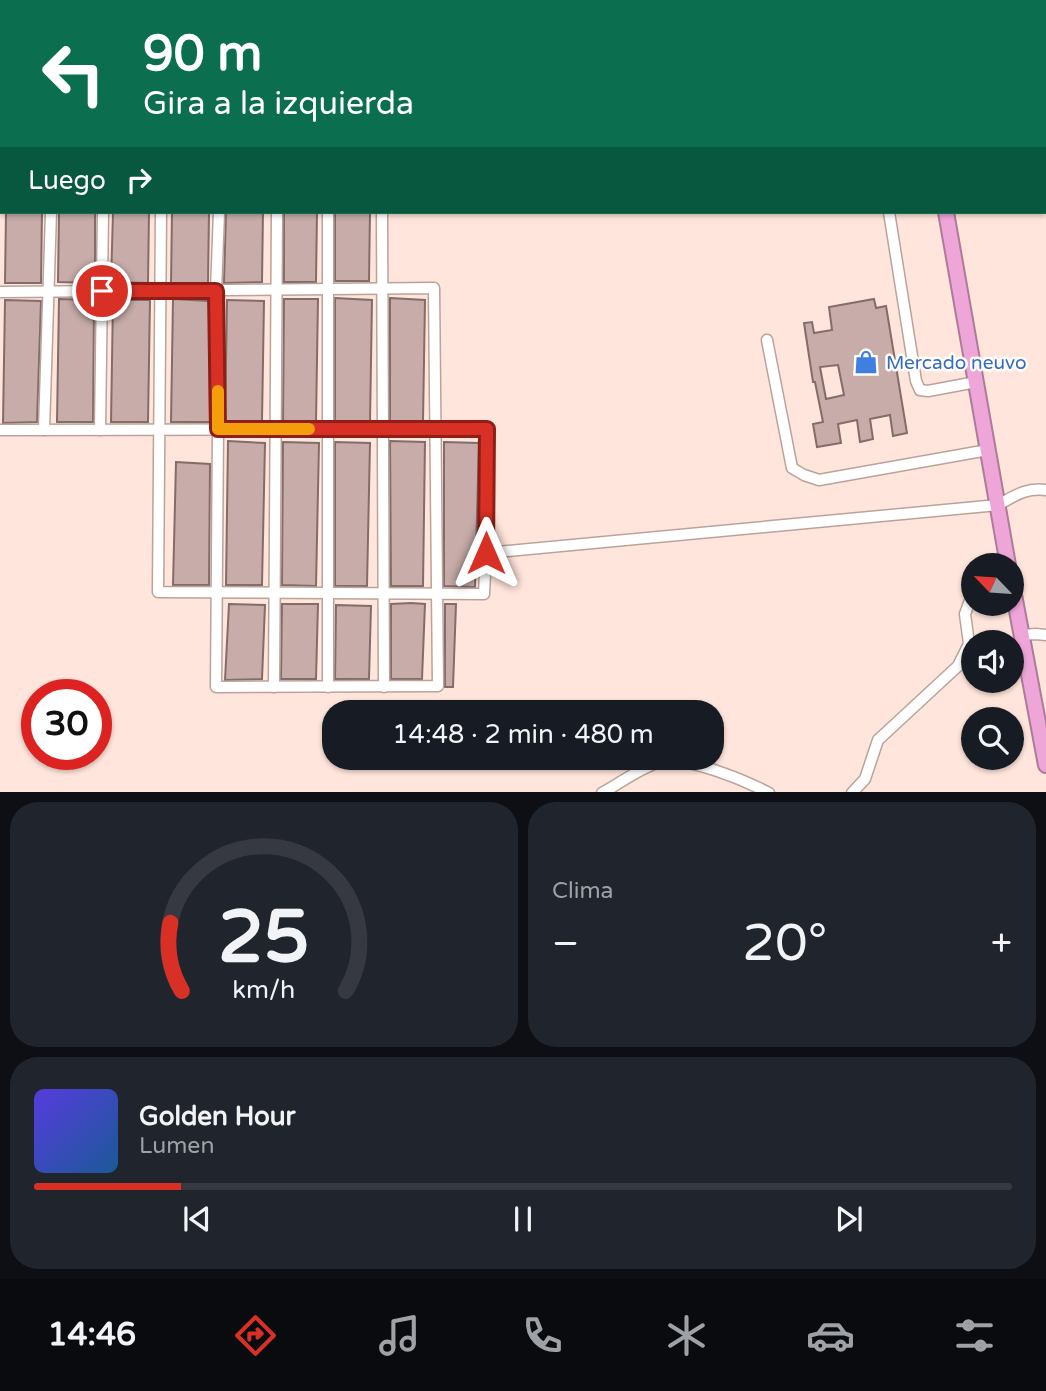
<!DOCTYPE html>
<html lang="es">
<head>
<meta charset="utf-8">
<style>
	body { margin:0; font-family:"Varela Round",sans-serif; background:#20242c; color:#f1f3f6; height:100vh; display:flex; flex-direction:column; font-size:26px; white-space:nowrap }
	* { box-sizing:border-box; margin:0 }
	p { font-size:23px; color:#9ea1a6 }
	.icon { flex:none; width:38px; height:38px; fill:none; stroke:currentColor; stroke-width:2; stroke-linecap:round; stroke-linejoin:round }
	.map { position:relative; height:792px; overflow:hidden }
	.drawer { display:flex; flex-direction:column; gap:10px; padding:10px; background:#0d0f14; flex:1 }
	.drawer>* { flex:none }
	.hud { position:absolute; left:0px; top:0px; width:1046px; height:214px; box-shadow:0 2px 5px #0004; background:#0b6e4f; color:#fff; overflow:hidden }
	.needle { width:46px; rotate:295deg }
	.tools { position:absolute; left:961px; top:553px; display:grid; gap:14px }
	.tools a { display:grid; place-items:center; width:63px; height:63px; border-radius:50%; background:#171b24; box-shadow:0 2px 5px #0004; font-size:35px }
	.speed { position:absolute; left:21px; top:679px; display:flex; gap:14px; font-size:35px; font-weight:700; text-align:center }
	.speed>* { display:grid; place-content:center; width:91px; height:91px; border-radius:50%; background:#171b24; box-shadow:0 2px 5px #0004; line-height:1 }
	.speed .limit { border:10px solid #d22; background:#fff; color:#111 }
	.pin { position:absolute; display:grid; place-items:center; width:60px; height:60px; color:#fff; margin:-30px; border:4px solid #fff; border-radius:50%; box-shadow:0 2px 7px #0007 }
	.me { position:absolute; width:77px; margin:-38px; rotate:0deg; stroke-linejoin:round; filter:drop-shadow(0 0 5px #0008) }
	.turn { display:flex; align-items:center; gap:24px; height:147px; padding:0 28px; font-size:32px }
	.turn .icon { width:91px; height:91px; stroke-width:2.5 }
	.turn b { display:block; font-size:49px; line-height:60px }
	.then { display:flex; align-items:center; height:66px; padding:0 28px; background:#0003; gap:14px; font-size:26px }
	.big { font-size:52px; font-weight:600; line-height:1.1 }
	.drawer .card { flex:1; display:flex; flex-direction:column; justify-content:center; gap:10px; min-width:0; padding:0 24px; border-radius:28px; background:#20242c }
	.drawer .dial { align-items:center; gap:0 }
	.dial svg { height:182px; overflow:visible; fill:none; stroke:#363941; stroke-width:7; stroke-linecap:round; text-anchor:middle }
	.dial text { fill:#f1f3f6; stroke:none }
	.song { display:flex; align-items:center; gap:21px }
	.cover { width:84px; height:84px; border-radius:10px; background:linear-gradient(135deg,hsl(250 70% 55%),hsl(210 70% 35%)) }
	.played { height:7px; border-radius:4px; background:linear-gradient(90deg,#d93025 15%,#363941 15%) }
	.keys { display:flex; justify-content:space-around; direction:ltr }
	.heat { display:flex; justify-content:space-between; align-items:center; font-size:38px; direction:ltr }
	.drawer .tiles { flex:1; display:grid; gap:10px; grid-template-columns:1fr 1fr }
	.card:last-child { grid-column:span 2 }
	.trip { position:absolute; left:322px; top:700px; width:402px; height:70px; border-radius:28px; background:#171b24; box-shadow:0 2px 5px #0004; font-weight:600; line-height:70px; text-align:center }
	.menu { display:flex; height:112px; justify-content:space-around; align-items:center; background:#090b0e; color:#9ea1a6 }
	.menu .icon { width:49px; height:49px }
	.menu .current { color:#d93025 }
	.menu b { font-size:32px; color:#f1f3f6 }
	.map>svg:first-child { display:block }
</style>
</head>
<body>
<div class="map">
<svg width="1046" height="793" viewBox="0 0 1046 793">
	<rect width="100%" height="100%" fill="#ffe5db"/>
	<g fill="#c7aca9" stroke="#846c69" stroke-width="2" fill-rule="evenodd">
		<path d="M6,212H42L41,283H5Z"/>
		<path d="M59,212H95V283L58,282Z"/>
		<path d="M113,212H149L148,283L111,282Z"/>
		<path d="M172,212H209L208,283H171Z"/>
		<path d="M226,212H263L262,282L224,283Z"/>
		<path d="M284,212H317L316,282H284Z"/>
		<path d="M335,212H370L369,281H335Z"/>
		<path d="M335,298L372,300L370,422H335Z"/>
		<path d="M390,298L425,300L423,422H390Z"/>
		<path d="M59,299L94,300L93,422H57Z"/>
		<path d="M173,299L209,301L210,422H171Z"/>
		<path d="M284,299H318L316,422H283Z"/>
		<path d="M874,299L876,308L886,306L907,433L893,436L890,415L870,419L873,439L860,442L857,420L838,424L841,443L817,447L813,424L823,422L815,382H813L804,323L812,322L814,333L832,330L829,307ZM838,365L844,395L826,399L820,367Z"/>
		<path d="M5,300L41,301L37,422L3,423Z"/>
		<path d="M113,300H150L148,422H111Z"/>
		<path d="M227,300L264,301L262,422H225Z"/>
		<path d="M228,441L265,443L262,585H226Z"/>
		<path d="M390,441L425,442L423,586H391Z"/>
		<path d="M283,442L319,443L316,586L282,585Z"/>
		<path d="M335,442L370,443L367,586H335Z"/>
		<path d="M444,442L479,443L475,587L444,586Z"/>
		<path d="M176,462L210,464L209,585H173Z"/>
		<path d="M411,603L425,604L422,679H391V604Z"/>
		<path d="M229,604L265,605L262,679L225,680Z"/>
		<path d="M282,604H318L316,679H281Z"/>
		<path d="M445,604H456L453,687H445Z"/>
		<path d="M336,605L371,606L369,679H335Z"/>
	</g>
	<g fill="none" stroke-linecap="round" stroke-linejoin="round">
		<g stroke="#bba39a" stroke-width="13">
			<g id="minor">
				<path d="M39,0V2"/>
				<path d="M343,2V0"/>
				<path d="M371,2L373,0"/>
				<path d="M462,2L463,0"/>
				<path d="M0,167H2"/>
				<path d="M382,212L384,687"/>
				<path d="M889,212L916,381L920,390L928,391L976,382"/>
				<path d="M0,292L434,288L438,686L216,687L218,429L216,291L219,212"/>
				<path d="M767,340L792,468L804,475L819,480L988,450"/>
				<path d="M0,430C162,429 324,429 487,429L486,553L484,594L158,592L161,212"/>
				<path d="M44,430L51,212"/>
				<path d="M100,430L103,212"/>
				<path d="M486,553L998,505C1014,496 1027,487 1046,490"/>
				<path d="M1022,635L1036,634L1046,635"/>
				<path d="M274,687L277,212"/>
				<path d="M328,687V212"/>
				<path d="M602,793C621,783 639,768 660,762C687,756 744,780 769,793"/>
				<path d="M852,793L865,779L878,740L958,666L969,644L965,614L969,603L973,597"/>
			</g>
		</g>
		<g stroke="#ad7b9a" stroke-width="18">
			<g id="highway">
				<path d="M909,0V2"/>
				<path d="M946,212L1008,565"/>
				<path d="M1012,584L1046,765"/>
			</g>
		</g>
		<use href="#minor" stroke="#fff" stroke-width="10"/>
		<use href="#highway" stroke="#eea6d8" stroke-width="14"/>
	</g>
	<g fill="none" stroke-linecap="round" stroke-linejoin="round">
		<g stroke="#8d1f18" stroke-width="18">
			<path id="route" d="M102,291H216L218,429H487L486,553"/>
		</g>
		<use href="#route" stroke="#d93025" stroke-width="12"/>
		<path stroke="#f59e0b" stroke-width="12" d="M218,391V429H309"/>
	</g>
	<defs>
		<g id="shop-bare" transform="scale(1.89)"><path d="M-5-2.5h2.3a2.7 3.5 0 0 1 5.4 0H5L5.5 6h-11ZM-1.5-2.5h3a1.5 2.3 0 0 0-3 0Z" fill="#3f7fe0" stroke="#fff" stroke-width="2.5" paint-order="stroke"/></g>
	</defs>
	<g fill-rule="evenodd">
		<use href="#shop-bare" x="866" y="362"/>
	</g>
	<g text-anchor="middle" stroke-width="5" stroke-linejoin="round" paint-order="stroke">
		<g font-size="19" fill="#366cbe" stroke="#fff" text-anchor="start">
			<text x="886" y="369">Mercado neuvo</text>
		</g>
	</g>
</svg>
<div class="tools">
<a><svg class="needle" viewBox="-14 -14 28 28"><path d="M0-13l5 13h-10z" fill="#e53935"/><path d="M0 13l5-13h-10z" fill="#9ea1a6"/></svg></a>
<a><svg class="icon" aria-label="sound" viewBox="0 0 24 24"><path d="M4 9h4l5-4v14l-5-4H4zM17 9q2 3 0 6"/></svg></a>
<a><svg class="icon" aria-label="search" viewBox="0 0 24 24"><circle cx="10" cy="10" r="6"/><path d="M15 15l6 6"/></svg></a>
</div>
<div class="speed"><div class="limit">30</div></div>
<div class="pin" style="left:102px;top:291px;background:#d93025"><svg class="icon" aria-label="arrive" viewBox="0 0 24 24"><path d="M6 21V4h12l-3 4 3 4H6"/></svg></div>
<svg class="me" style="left:486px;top:553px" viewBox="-20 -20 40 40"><path d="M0-17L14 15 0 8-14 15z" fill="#d93025" stroke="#fff" stroke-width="4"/></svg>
<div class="trip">14:48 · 2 min · 480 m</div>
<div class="hud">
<div class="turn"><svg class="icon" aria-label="left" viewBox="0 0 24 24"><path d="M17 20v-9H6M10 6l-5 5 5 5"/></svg><div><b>90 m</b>Gira a la izquierda</div></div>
<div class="then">Luego<svg class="icon" aria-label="right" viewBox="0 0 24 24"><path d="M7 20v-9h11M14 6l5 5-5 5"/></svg></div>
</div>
</div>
<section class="drawer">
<div class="tiles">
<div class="card dial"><svg viewBox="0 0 100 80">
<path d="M14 69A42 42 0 1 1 86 69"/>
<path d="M14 69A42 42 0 0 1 9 39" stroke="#d93025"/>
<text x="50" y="56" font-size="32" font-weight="700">25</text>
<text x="50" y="72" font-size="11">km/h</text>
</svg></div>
<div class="card"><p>Clima</p>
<div class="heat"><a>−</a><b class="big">20°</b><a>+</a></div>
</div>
<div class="card">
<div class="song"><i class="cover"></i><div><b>Golden Hour</b><p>Lumen</p></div></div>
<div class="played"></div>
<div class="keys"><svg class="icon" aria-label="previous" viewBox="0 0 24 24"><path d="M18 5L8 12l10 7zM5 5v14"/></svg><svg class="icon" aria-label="pause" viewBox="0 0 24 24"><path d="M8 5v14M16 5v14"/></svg><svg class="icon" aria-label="next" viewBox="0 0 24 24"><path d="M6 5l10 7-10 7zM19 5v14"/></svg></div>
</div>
</div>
</section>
<nav class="menu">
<b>14:46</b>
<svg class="icon current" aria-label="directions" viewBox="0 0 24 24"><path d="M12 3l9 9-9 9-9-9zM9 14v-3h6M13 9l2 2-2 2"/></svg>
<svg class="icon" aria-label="music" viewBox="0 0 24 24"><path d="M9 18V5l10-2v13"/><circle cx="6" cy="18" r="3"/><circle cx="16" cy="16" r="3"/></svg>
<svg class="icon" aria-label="phone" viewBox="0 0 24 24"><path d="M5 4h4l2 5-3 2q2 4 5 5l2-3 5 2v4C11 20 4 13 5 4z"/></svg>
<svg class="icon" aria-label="climate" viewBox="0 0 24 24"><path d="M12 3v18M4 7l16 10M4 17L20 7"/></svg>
<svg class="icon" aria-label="car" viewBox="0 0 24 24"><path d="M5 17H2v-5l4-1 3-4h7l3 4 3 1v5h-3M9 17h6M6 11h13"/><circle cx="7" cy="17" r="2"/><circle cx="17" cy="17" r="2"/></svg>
<svg class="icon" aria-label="filters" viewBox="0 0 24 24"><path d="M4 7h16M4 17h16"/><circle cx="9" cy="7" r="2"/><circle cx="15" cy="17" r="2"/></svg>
</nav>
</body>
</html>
